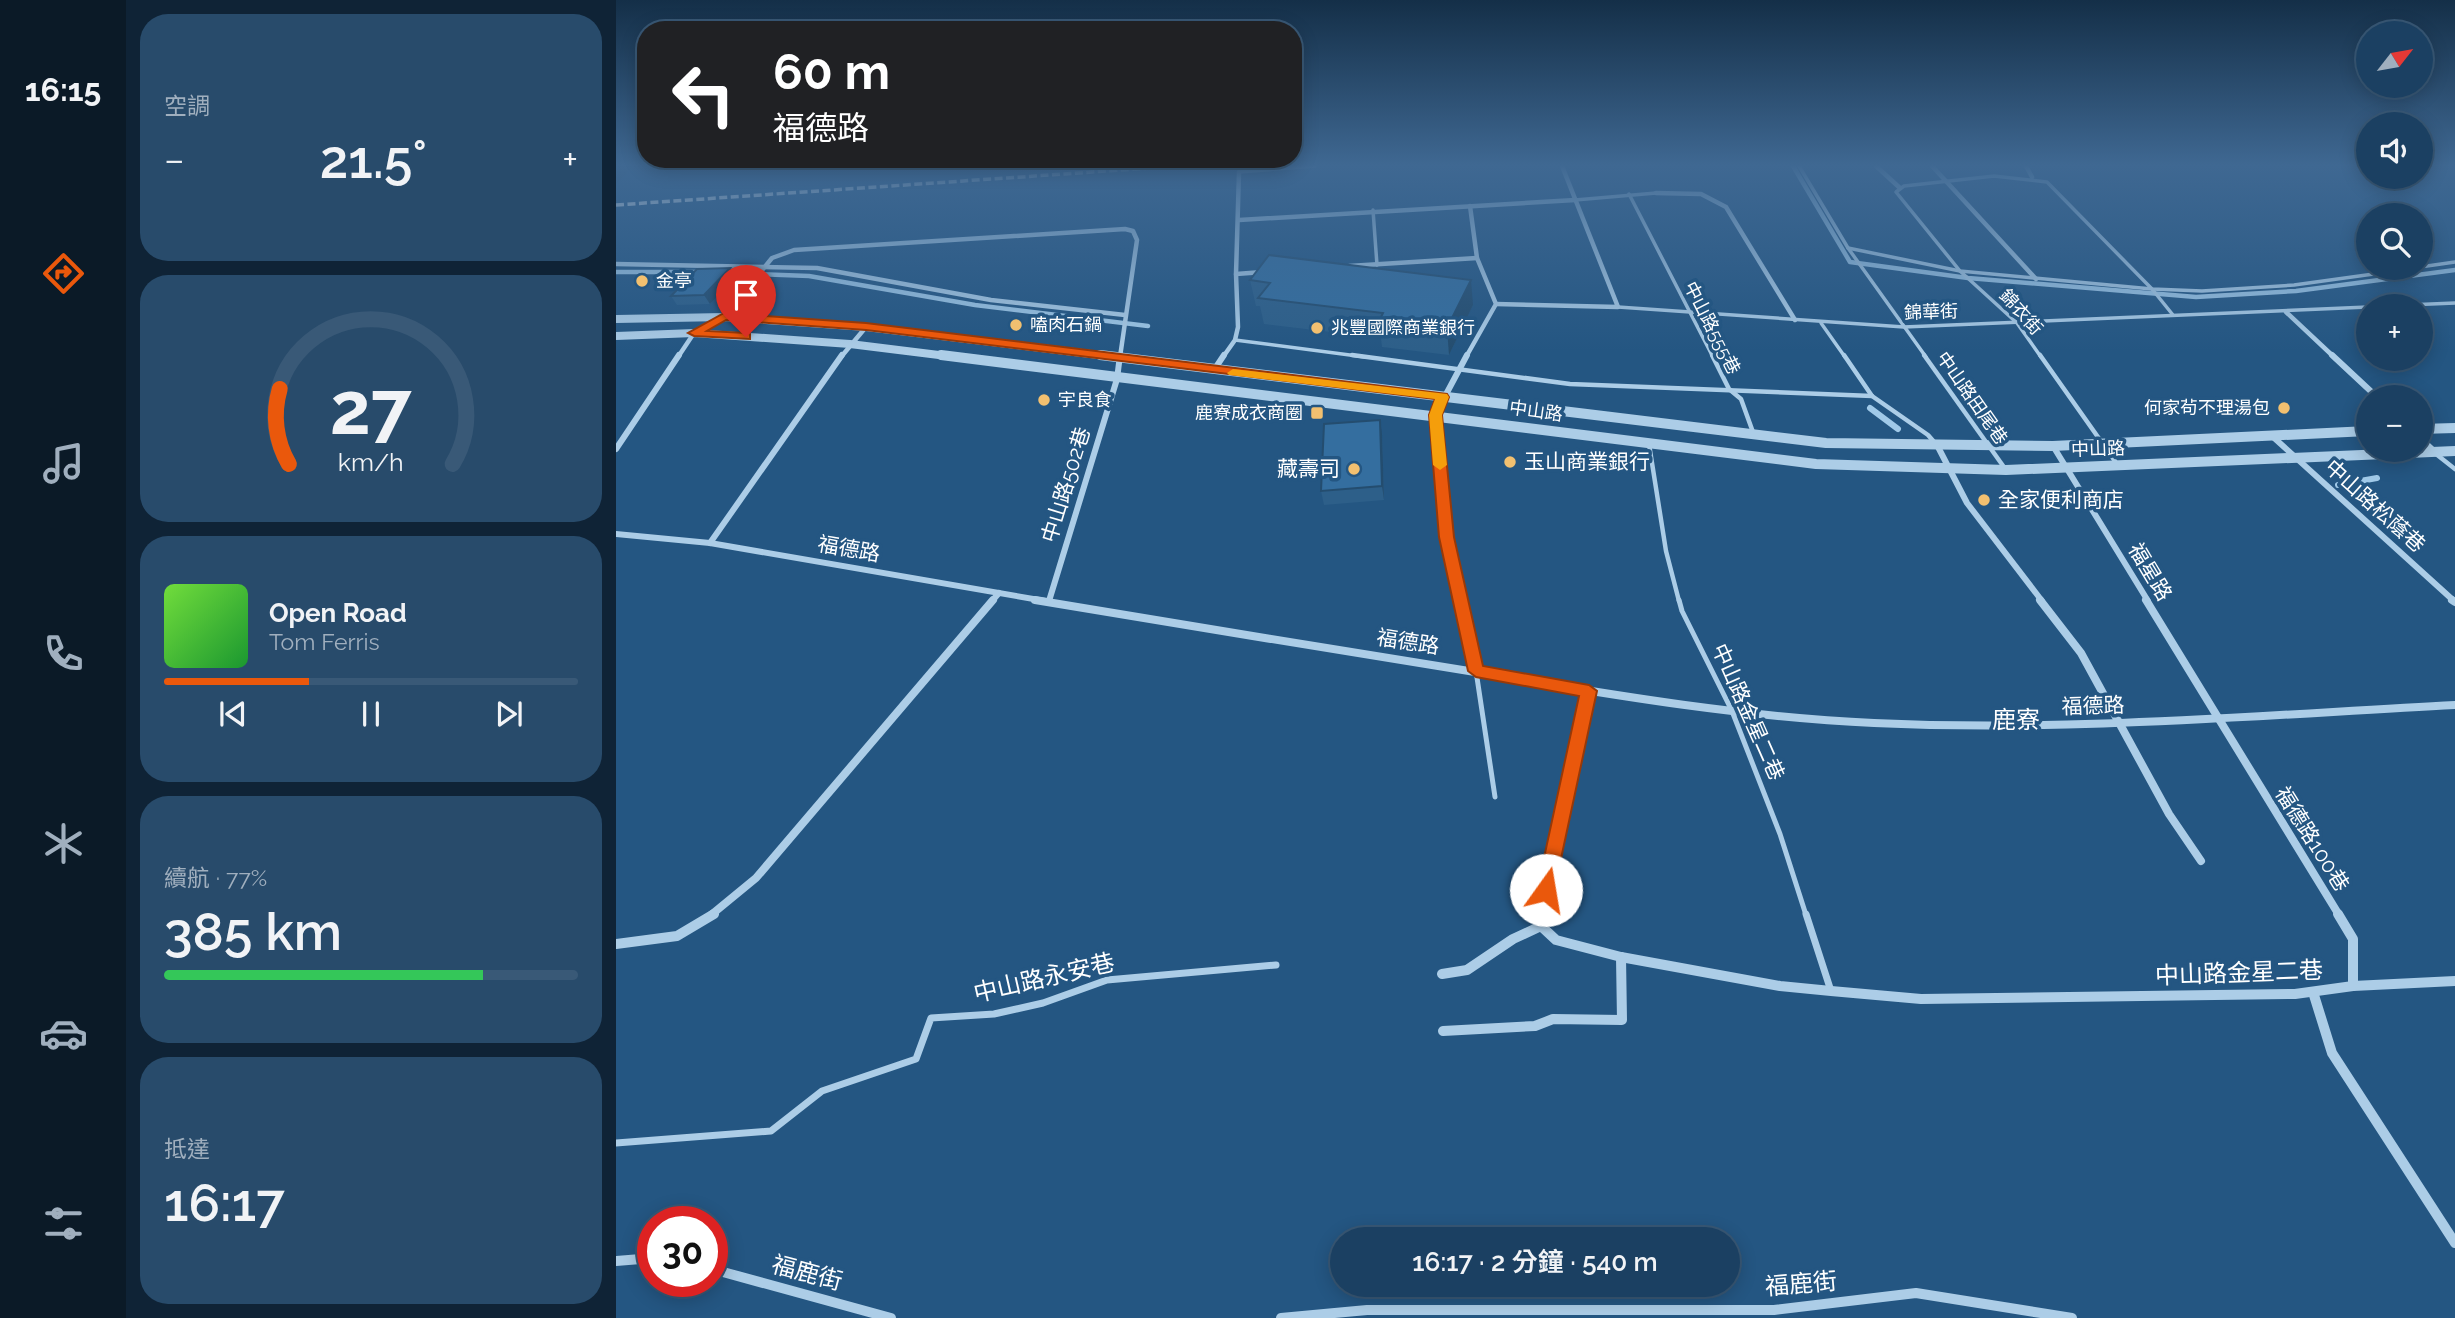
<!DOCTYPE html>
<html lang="zh-TW">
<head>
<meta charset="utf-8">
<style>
	body { margin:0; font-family:Raleway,"Noto Sans TC",sans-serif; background:#284b6b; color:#f1f3f6; height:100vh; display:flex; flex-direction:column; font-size:26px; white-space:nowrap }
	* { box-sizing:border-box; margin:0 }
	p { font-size:23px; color:#a0afbe }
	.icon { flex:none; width:38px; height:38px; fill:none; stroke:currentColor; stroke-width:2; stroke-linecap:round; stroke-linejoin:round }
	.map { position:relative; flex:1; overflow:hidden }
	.panel { display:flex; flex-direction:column; gap:14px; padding:14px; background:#0f2336; width:490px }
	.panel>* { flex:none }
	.hud { position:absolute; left:21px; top:21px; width:665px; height:147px; border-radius:28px; box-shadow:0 4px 18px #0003,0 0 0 2px #395977; background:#202124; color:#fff; overflow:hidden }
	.needle { width:46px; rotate:59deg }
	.buttons { position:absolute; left:1740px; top:21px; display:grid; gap:14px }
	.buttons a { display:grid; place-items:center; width:77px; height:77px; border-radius:50%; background:#1b4062; box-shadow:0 4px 18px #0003,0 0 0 2px #395977; font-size:35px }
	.speed { position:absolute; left:21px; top:1206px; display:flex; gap:14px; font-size:35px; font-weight:700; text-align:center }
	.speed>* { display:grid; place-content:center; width:91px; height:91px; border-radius:50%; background:#1b4062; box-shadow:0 4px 18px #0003,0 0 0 2px #395977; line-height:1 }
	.speed .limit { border:10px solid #d22; background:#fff; color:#111 }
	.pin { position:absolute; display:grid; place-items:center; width:60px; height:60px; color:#fff; margin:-72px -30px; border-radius:50% 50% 50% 0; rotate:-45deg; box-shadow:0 0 7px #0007 }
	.pin .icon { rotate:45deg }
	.me { position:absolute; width:77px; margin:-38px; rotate:13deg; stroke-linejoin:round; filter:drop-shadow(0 0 5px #0008) }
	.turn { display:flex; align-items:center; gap:24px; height:147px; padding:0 21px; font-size:32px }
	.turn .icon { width:91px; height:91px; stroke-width:2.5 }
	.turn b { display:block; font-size:49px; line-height:60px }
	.big { font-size:52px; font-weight:600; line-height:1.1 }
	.panel .card { flex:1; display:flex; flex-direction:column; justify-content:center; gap:10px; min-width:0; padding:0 24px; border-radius:28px; background:#284b6b }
	.panel .dial { align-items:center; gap:0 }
	.dial svg { height:182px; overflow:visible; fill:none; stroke:#395977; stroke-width:7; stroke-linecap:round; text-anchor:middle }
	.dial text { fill:#f1f3f6; stroke:none }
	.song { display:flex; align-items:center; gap:21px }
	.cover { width:84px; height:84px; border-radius:10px; background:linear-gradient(135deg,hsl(100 70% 55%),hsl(130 70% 35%)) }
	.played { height:7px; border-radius:4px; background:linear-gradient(90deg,#ea580c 35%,#395977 35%) }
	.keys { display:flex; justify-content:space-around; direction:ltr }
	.heat { display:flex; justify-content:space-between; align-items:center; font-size:38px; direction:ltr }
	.charge { height:10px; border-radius:5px; background:linear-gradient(90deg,#34c759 77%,#395977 0) }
	.trip { position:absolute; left:714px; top:1227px; width:410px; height:70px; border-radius:35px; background:#1b4062; box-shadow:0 4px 18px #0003,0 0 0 2px #395977; font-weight:600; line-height:70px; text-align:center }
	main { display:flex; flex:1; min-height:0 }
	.tabs { display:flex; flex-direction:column; width:126px; justify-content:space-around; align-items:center; background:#0b1a27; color:#a0afbe }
	.tabs .icon { width:49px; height:49px }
	.tabs .current { color:#ea580c }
	.tabs b { font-size:32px; color:#f1f3f6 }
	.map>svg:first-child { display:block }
</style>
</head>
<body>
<main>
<nav class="tabs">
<b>16:15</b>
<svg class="icon current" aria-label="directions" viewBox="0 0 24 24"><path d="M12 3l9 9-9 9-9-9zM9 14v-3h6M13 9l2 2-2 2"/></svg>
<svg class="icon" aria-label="music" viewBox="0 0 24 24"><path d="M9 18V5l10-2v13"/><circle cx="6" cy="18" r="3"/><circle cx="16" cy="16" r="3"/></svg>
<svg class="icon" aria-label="phone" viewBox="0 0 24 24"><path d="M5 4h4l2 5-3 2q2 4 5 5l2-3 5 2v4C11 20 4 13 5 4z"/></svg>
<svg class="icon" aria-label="climate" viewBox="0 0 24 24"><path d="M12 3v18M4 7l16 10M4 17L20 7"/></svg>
<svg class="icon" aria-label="car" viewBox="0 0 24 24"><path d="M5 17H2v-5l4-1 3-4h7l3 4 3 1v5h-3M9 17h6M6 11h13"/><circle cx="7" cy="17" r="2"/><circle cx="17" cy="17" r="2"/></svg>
<svg class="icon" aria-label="filters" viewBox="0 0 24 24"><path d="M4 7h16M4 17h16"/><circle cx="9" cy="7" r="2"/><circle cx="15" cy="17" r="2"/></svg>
</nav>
<section class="panel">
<div class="card"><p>空調</p>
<div class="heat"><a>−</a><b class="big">21.5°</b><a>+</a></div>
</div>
<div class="card dial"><svg viewBox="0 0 100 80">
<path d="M14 69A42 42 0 1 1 86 69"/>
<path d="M14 69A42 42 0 0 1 10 36" stroke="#ea580c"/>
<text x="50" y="56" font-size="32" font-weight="700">27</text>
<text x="50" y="72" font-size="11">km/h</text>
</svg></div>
<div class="card">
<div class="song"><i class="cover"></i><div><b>Open Road</b><p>Tom Ferris</p></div></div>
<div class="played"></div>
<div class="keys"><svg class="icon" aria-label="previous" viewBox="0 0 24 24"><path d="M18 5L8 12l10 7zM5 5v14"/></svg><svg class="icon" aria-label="pause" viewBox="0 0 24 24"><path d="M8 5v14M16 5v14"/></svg><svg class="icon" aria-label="next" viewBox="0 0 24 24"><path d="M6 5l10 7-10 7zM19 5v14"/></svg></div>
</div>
<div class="card"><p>續航 · 77%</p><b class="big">385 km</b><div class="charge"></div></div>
<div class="card"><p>抵達</p><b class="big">16:17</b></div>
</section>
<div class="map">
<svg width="1839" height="1318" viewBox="0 0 1839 1318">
	<rect width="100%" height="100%" fill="#245682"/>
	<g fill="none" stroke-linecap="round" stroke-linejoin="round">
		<g stroke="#a0c9e8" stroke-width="4.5">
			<path d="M1177,166L1234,262L1352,278L1580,297L1680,291L1839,270"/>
			<path d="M0,272H87"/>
			<path d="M110,273L193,276L359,305L532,326"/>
		</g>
		<g stroke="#a0c9e8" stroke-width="6">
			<path d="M1254,408L1282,429"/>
			<path d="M1722,485L1761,478"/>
		</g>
		<g stroke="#accde7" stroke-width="3.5">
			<path d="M1183,166L1232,248L1310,357"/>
			<path d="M623,172L699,166"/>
			<path d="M1013,194L1097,357"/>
			<path d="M959,200L1040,193"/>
			<path d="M757,210L761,265"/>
			<path d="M1232,248L1344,271L1536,289L1586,291L1678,285L1801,268"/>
			<path d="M1804,267L1839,262"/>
			<path d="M1767,306L1839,303"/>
			<path d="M1002,307L1288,327L1752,307"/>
			<path d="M1205,323L1229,357"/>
			<path d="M619,340L749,357"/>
			<path d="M1425,357L1401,323L1344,271L1280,192L1288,186L1378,176L1431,182L1536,289L1557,315"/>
		</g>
		<g stroke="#accde7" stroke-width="4.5">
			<path d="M736,355L954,384L1256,396"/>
			<path d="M1096,355L1113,389L1125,399L1138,435"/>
			<path d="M1228,355L1256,396L1312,435L1319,443"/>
			<path d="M1308,355L1390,470"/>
			<path d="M1424,355L1501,464"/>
			<path d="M819,417L831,537L845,601"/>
			<path d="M1033,444L1050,551L1063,601"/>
			<path d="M1820,454L1839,469"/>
		</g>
		<g stroke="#accde7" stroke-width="5">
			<path d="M845,600L860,671L879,797"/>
			<path d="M1063,600L1066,611L1116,711L1164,834L1190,915"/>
		</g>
		<g stroke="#accde7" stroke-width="7">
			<path d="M1190,914L1215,991"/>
			<path d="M0,1143L155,1131L206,1091L300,1059L315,1018L378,1014L427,1003L491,980L660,965"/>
		</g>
		<g stroke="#accde7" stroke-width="4.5">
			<path d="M1260,166L1284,188"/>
			<path d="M1316,166L1420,279"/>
			<path d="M1410,166L1416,177"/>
			<path d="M1040,193L1085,194L1110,207L1179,320"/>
			<path d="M623,220L959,200"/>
			<path d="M0,264L201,268L375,300L509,315"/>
			<path d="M733,266L861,258"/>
			<path d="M620,274L647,272"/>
			<path d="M880,304L1002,307L946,166"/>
			<path d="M1670,312L1718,357"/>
			<path d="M62,357L78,333L108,317L156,258L178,250L509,229L517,231L521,240L504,357"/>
			<path d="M225,357L250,327"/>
			<path d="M607,357L619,340L622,327L620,274L623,172"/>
			<path d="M850,357L880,304L861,258L854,206"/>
		</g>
		<g stroke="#accde7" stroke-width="6">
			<path d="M1716,355L1761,397"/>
			<path d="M598,370L608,355"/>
			<path d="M819,415L851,355"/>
			<path d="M1656,436L1838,601"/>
			<path d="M1804,438L1819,452"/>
			<path d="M1321,445L1351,503L1426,601"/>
			<path d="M1437,446L1532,601"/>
			<path d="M0,449L63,355"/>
			<path d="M0,534L94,543L429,601"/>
			<path d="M94,543L226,355"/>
			<path d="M376,601L383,593"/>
			<path d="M433,601L501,379L504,355"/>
		</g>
		<g stroke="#accde7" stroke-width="8">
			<path d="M419,600C566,625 712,648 859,672C991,694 1124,717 1258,723C1451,732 1646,715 1839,705"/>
			<path d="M1424,600L1465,653L1553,814L1585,861"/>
			<path d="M1530,600L1723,915"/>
			<path d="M1836,600L1839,602"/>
			<path d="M95,915L140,878L377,600"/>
			<path d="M926,915L973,691"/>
		</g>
		<g stroke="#accde7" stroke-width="10">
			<path d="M926,914L925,926L940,940L1005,957L1164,986L1215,991L1305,999L1679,994L1737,986L1839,981"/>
			<path d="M1722,914L1737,939V986"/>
			<path d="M0,944L61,936L98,914"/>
			<path d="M826,974L851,970L897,939L925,926"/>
			<path d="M1697,992L1716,1053L1839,1243"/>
			<path d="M827,1031L919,1026L937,1019L1006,1020L1005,957"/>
			<path d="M0,1261L37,1258"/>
			<path d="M96,1269L275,1318"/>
			<path d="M665,1318L751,1310H1158L1300,1293L1456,1318"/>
		</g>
		<g stroke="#accde7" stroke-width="8">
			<path d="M0,319L108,317L250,327L499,357"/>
			<path d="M0,336L78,333L234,344L339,357"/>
		</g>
		<g stroke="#accde7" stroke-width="10">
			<path d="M325,355L1200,464L1390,470L1839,451"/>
			<path d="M484,355L1210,443L1437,446L1752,431"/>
			<path d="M1804,429L1839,428"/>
		</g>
		<path stroke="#fff" stroke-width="3.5" stroke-dasharray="8 3.5" stroke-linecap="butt" d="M0,205L563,166"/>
	</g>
	<g fill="#2d5f89">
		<path d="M120,277L94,304L61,305L55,296Z"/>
		<path d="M634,280L857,305L833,355L766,347L765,338L648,324L644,306H640Z"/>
		<path d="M766,434L768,500L708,505L705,491Z"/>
	</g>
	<g fill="#244d6f">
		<path d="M1,166H15L16,167L0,184Z"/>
		<path d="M114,268L120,277L94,304L88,295Z"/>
		<path d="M855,280L857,305L833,355L831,328Z"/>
		<path d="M764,420L766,434L768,500L766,486Z"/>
	</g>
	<g fill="#346e9f" stroke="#244d6f" stroke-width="2">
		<path d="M653,255L855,280L831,328L763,321L767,313L642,298L654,283L634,280Z"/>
		<path d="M114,268L88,295L55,296L81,269Z"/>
		<path d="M764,420L766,486L705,491L708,424Z"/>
	</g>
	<linearGradient id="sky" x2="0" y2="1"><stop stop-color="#142f48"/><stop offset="0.47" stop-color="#3f6892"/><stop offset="1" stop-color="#3f6892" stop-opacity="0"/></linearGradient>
	<rect width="1839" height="351" fill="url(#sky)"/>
	<path fill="#ea580c" stroke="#983908" stroke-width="2" d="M108,313L250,323L831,394L833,397L826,415L838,537L867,666L973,685L981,691L937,896L930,899L924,896L921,890L963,696L860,677L852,671L823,537L813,415L819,399L250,330L110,320L91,331L130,333L134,334V339L78,336L72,333Z"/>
	<path fill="#f59e0b" d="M617,369L831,394L833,397L826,415L831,465L824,470L817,465L813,415L819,399L613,375L611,373Z"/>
	<g fill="#f2c070" stroke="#245682" stroke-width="2.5">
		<circle cx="26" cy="281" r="7"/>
		<circle cx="400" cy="325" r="7"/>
		<circle cx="701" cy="328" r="7"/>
		<circle cx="428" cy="400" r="7"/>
		<circle cx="1668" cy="408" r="7"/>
		<rect x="694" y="406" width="14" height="14" rx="3.5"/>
		<circle cx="894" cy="462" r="7"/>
		<circle cx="738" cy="469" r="7"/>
		<circle cx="1368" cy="500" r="7"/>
	</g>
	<g text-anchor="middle" stroke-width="7" stroke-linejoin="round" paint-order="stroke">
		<g font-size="18" fill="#fff" stroke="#245682" text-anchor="start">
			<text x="40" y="287">金亭</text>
			<text x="414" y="331">嗑肉石鍋</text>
			<text x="715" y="334">兆豐國際商業銀行</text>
			<text x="442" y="406">宇良食</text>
			<text x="1654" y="414" text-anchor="end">何家茍不理湯包</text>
			<text x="687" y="419" text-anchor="end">鹿寮成衣商圈</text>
		</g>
		<g font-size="18" fill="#fff" stroke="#245682">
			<text transform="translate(1315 312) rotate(-2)" y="6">錦華街</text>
			<text transform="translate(1405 312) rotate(48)" y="6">錦衣街</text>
			<text transform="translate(1096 328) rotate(63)" y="6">中山路555巷</text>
			<text transform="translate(1356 398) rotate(55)" y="6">中山路田尾巷</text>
			<text transform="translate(920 411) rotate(8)" y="6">中山路</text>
			<text transform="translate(1482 449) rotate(-2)" y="6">中山路</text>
		</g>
		<g font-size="21" fill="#fff" stroke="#245682" text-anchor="start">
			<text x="908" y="469">玉山商業銀行</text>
			<text x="724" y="476" text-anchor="end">藏壽司</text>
			<text x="1382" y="507">全家便利商店</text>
		</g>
		<g font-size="21" fill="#fff" stroke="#245682">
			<text transform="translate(450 485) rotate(-73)" y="7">中山路502巷</text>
			<text transform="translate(1759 506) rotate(42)" y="7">中山路松蔭巷</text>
			<text transform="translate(233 549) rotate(10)" y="7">福德路</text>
			<text transform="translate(1534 572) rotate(59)" y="7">福星路</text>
			<text transform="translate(792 642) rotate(9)" y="7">福德路</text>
			<text transform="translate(1477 706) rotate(-2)" y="7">福德路</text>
			<text transform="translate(1132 712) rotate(66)" y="7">中山路金星二巷</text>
			<text transform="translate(1696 839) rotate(58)" y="7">福德路100巷</text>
		</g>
		<g font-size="24" fill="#fff" stroke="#245682">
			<text x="1400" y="728">鹿寮</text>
		</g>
		<g font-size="24" fill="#fff" stroke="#245682">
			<text transform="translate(1623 973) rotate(-2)" y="8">中山路金星二巷</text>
			<text transform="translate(428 978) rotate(-13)" y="8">中山路永安巷</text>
			<text transform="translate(191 1273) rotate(15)" y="8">福鹿街</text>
			<text transform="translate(1185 1284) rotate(-5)" y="8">福鹿街</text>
		</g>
	</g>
</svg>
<div class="buttons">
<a><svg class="needle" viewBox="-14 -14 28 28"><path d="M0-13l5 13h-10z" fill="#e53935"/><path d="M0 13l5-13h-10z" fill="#a0afbe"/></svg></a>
<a><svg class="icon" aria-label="sound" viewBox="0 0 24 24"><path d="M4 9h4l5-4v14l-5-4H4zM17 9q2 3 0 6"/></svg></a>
<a><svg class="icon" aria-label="search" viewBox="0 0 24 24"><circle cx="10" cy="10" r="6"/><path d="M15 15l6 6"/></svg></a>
<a>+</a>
<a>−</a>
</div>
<div class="speed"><div class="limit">30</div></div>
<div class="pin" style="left:130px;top:337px;background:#d93025"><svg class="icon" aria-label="arrive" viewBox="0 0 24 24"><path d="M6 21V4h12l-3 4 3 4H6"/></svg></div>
<svg class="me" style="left:930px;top:890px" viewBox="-20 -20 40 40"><circle r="19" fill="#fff"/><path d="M0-13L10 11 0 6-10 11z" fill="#ea580c"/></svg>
<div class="trip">16:17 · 2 分鐘 · 540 m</div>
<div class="hud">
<div class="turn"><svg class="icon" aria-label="left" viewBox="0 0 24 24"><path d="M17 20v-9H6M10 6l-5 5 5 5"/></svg><div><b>60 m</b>福德路</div></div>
</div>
</div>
</main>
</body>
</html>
